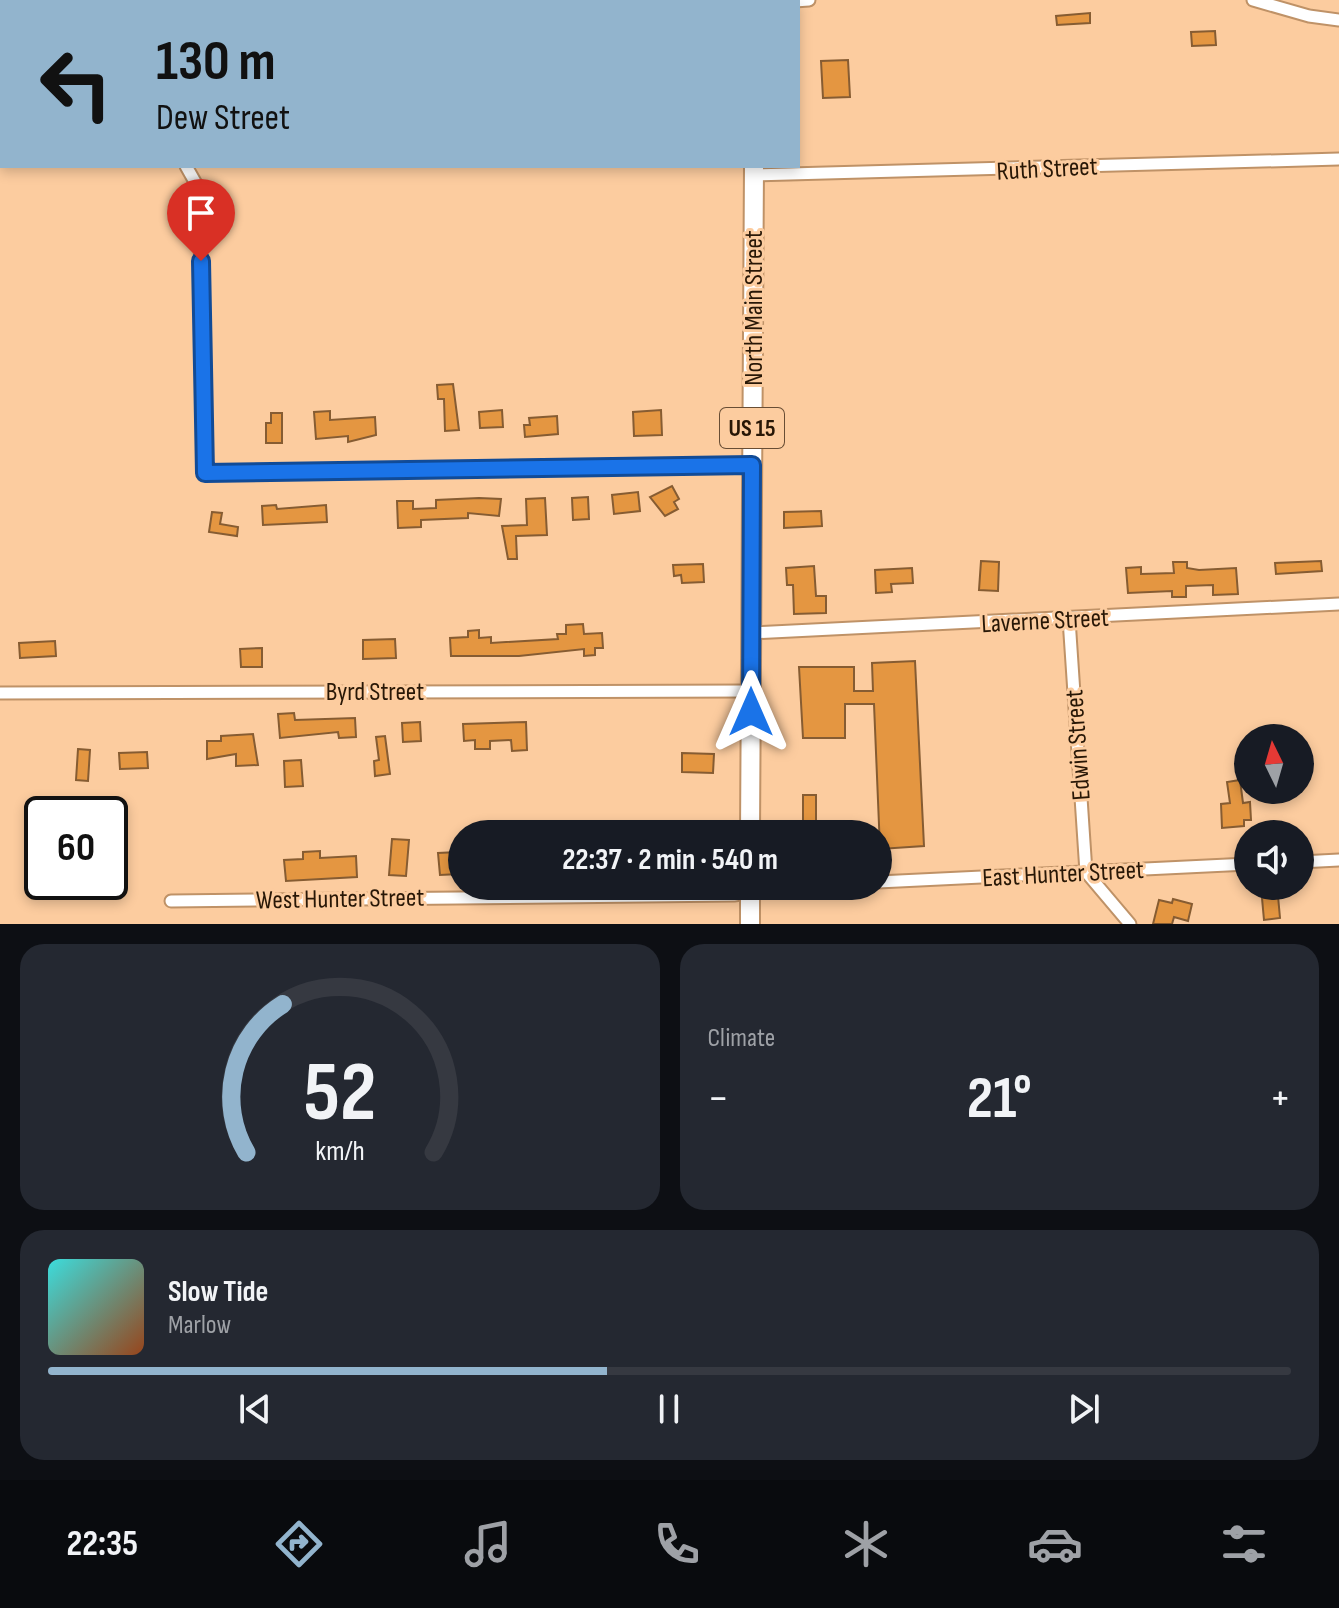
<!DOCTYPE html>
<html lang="en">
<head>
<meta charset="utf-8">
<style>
	body { margin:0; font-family:"Sofia Sans Condensed",sans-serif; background:#242831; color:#f1f3f6; height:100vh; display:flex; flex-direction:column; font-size:30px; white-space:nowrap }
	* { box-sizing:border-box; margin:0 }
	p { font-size:26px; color:#9ea1a6 }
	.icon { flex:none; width:44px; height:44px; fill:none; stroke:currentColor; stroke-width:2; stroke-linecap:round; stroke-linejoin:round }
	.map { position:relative; height:924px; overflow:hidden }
	.details { display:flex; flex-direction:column; gap:20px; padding:20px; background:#0d0f14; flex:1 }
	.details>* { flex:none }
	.guide { position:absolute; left:0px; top:0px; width:800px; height:168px; box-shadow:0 4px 12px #0003; background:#92b4cd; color:#111; overflow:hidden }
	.needle { width:52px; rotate:355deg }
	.controls { position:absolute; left:1234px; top:724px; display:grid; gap:16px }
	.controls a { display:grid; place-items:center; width:80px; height:80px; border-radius:50%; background:#171b24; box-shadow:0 4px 12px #0003; font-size:40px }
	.speed { position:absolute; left:24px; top:796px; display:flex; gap:16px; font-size:40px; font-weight:700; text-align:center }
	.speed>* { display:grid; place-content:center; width:104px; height:104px; border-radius:50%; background:#171b24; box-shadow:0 4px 12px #0003; line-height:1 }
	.speed .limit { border:4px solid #111; border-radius:12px; background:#fff; color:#111 }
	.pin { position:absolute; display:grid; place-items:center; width:68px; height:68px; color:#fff; margin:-82px -34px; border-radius:50% 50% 50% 0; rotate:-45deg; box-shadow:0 0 8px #0007 }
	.pin .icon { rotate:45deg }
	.me { position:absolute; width:88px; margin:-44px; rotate:0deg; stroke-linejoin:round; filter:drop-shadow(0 0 6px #0008) }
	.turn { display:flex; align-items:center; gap:28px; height:168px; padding:0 24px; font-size:36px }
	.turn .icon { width:104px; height:104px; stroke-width:2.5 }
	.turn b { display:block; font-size:56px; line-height:68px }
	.big { font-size:60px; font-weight:700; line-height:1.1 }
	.details .tile { flex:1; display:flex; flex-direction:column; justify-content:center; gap:12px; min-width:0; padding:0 28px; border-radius:24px; background:#242831 }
	.details .dial { align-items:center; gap:0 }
	.dial svg { height:208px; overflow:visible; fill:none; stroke:#363941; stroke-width:7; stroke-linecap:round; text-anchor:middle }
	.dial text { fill:#f1f3f6; stroke:none }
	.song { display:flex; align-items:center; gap:24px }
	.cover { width:96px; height:96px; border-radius:12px; background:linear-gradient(135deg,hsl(180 70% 55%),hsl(20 70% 35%)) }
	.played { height:8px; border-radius:4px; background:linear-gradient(90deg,#92b4cd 45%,#363941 45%) }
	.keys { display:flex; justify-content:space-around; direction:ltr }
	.heat { display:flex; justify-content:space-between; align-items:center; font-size:44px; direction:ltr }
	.details .tiles { flex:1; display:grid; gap:20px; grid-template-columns:1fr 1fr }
	.tile:last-child { grid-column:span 2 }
	.trip { position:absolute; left:448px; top:820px; width:444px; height:80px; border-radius:40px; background:#171b24; box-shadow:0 4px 12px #0003; font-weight:700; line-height:80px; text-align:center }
	.menu { display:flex; height:128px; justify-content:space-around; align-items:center; background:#090b0e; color:#9ea1a6 }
	.menu .icon { width:56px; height:56px }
	.menu .on { color:#92b4cd }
	.menu b { font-size:36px; color:#f1f3f6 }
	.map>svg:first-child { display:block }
</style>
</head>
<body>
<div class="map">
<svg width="1339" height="924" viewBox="0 0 1339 924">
	<rect width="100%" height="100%" fill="#fccc9f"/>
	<g fill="#e49641" stroke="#865c32" stroke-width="2">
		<path d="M1090,13V23L1057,25L1056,16Z"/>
		<path d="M1215,31L1216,45L1192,46L1191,32Z"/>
		<path d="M848,60L850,97L823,98L821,61Z"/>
		<path d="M453,384L459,430L445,431L444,399H438L437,385Z"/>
		<path d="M502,410L503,427L480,428L479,412Z"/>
		<path d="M661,410L662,435L634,436L633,412Z"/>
		<path d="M330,411V420L375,417L376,435L348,442V436L316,439L314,412Z"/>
		<path d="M271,413H282V443H266V423H271Z"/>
		<path d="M557,416L558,434L525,437L524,425H530L529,418Z"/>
		<path d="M672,486L679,499L674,502L678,509L665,516L650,497Z"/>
		<path d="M638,492L640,511L614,514L612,495Z"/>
		<path d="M588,497L589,519L573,520L572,498Z"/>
		<path d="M479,498L501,499L499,516L468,513V518L421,520V527L398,528L397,501H413V509L436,508V500Z"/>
		<path d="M545,498L547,535L516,536L517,559H508L502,526L527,525L526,499Z"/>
		<path d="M276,505L277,509L326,505L327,522L263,525L262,506Z"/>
		<path d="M821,511L822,526L784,528V512Z"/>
		<path d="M212,512L222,513L220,524L238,527L237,536L209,532Z"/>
		<path d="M981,561L999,562L998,591L979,590Z"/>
		<path d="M1321,561L1322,571L1276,574L1275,563Z"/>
		<path d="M1173,562H1187V568L1199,570L1236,568L1238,594L1213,595V585L1186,586V597H1172V591L1128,593L1126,568L1141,567V574L1174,573Z"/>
		<path d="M703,564L704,582L682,583L681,575L674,576L673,565Z"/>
		<path d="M814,566L816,596H826V613L794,614L793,585H787L786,568Z"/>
		<path d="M912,568L913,583L891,584L892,592L876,593L875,570Z"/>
		<path d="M583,624L584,634L602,633L603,648H595V655L584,656V649L519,656H451L450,638L468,637V631L479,630V638L491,637V643L558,639L557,634H566V625Z"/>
		<path d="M395,639L396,658L363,659V640Z"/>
		<path d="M55,641L56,656L20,658L19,643Z"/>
		<path d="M262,648V667H241L240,649Z"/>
		<path d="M915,661L924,846L880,849L874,704H845V738H803L799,667H854V691H873L872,663Z"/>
		<path d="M294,713L295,720L355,718L356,737L339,738L338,732L280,738L278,714Z"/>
		<path d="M420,722L421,741L403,742L402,723Z"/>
		<path d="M526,722L527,750L512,751L511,740L490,741V749H475V740L464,741L463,724Z"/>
		<path d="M253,734L258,765L236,766V754L207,759V741H221V736Z"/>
		<path d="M385,736L390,774L375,776L374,761L379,760L376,737Z"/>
		<path d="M78,749L90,750L88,781L76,780Z"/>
		<path d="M147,752L148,768L120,769L119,753Z"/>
		<path d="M682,753L714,754L713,773L682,772Z"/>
		<path d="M301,760L303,786L285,787L284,761Z"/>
		<path d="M1240,780L1243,803L1250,802L1251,820H1244V826L1222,828L1221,804L1230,803L1227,782Z"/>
		<rect x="803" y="795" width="13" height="39"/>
		<path d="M392,839L409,840L406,876L389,875Z"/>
		<path d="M320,851V858L356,856L357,877L286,881L284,860L303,859V852Z"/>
		<path d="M458,852L459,874L440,875L438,853Z"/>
		<path d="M1278,896L1280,918L1264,920L1262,898Z"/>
		<path d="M1173,899L1192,904L1188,921L1174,917L1172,924H1153L1159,900L1172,903Z"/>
	</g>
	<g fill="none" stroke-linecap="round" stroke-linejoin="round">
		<g stroke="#bf9267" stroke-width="15">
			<g id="minor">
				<path d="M1253,0L1309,16L1339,20"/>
				<path d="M780,2L809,0"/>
				<path d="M186,166L199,189L205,473L752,465"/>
				<path d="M754,175L1339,159"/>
				<path d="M1069,619L1086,872L1130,924"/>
				<path d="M751,633L1339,604"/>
				<path d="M0,693L751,691"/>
				<path d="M1300,862L1339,860"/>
				<path d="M878,882L1248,864"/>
				<path d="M171,901L734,895L801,886"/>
			</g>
		</g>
		<g stroke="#bf9267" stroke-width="22">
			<g id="primary">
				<path d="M755,2V0"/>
				<path d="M750,834L754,166"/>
				<path d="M750,924V886"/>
			</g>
		</g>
		<use href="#minor" stroke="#fff" stroke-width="11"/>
		<use href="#primary" stroke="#fff" stroke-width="18"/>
	</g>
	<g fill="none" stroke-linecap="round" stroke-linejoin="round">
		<g stroke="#114b97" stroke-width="20">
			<path id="route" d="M201,261L205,473L752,465L751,712"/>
		</g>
		<use href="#route" stroke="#1a73e8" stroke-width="14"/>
	</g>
	<g text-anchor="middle" stroke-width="6" stroke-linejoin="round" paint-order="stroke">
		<rect fill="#fccc9f" stroke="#684d34" stroke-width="2" x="720" y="408" width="64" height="40" rx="6"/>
		<g font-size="24" font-weight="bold" fill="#281706">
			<text x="752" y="436">US 15</text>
		</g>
		<g font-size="26" fill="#281706" stroke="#fccc9f">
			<text transform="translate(1047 168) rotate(-3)" y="9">Ruth Street</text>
			<text transform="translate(753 308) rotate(-90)" y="9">North Main Street</text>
			<text transform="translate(1045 620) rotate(-3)" y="9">Laverne Street</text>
			<text x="375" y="700">Byrd Street</text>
			<text transform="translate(1077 745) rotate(-94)" y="9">Edwin Street</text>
			<text transform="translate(1063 873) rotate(-3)" y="9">East Hunter Street</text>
			<text transform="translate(340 898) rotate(-1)" y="9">West Hunter Street</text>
		</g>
	</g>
</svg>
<div class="controls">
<a><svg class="needle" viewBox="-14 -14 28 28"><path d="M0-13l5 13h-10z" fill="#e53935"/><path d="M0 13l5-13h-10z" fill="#9ea1a6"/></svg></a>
<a><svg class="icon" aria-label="sound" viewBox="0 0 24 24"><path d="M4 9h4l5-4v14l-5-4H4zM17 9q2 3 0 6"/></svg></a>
</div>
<div class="speed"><div class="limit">60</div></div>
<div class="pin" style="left:201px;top:261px;background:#d93025"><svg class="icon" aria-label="arrive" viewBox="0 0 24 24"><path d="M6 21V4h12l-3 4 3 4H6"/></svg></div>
<svg class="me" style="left:751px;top:712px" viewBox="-20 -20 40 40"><path d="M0-17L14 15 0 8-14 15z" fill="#1a73e8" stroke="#fff" stroke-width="4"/></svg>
<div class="trip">22:37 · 2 min · 540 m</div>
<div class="guide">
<div class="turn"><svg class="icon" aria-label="left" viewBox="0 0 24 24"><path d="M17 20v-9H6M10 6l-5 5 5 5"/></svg><div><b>130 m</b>Dew Street</div></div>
</div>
</div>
<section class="details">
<div class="tiles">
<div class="tile dial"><svg viewBox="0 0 100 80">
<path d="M14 69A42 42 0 1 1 86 69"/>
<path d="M14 69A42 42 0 0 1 28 12" stroke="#92b4cd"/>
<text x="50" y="56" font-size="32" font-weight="700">52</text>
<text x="50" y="72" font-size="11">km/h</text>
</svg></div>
<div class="tile"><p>Climate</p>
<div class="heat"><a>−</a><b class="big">21°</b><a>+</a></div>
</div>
<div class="tile">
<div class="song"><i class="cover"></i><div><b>Slow Tide</b><p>Marlow</p></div></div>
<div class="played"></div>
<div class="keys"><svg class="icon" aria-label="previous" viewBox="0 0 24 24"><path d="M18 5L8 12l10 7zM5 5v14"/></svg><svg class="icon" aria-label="pause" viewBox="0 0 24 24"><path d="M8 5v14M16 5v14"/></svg><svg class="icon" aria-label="next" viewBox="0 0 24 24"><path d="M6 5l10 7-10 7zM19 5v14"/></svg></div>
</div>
</div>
</section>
<nav class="menu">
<b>22:35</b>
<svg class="icon on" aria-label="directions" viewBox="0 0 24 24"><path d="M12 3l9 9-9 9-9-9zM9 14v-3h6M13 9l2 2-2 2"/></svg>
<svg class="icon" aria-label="music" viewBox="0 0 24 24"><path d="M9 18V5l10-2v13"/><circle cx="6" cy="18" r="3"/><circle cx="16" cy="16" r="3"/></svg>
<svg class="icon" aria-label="phone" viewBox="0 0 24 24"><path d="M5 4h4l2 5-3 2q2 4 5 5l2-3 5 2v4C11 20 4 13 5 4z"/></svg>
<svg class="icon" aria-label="climate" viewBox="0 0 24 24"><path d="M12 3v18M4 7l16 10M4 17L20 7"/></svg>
<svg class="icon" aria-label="car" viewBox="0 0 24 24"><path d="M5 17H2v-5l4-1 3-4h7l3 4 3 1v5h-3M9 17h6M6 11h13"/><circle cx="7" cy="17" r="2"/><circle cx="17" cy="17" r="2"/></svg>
<svg class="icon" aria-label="filters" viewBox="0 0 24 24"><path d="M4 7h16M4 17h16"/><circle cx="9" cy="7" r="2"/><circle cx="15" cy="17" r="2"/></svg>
</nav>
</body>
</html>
